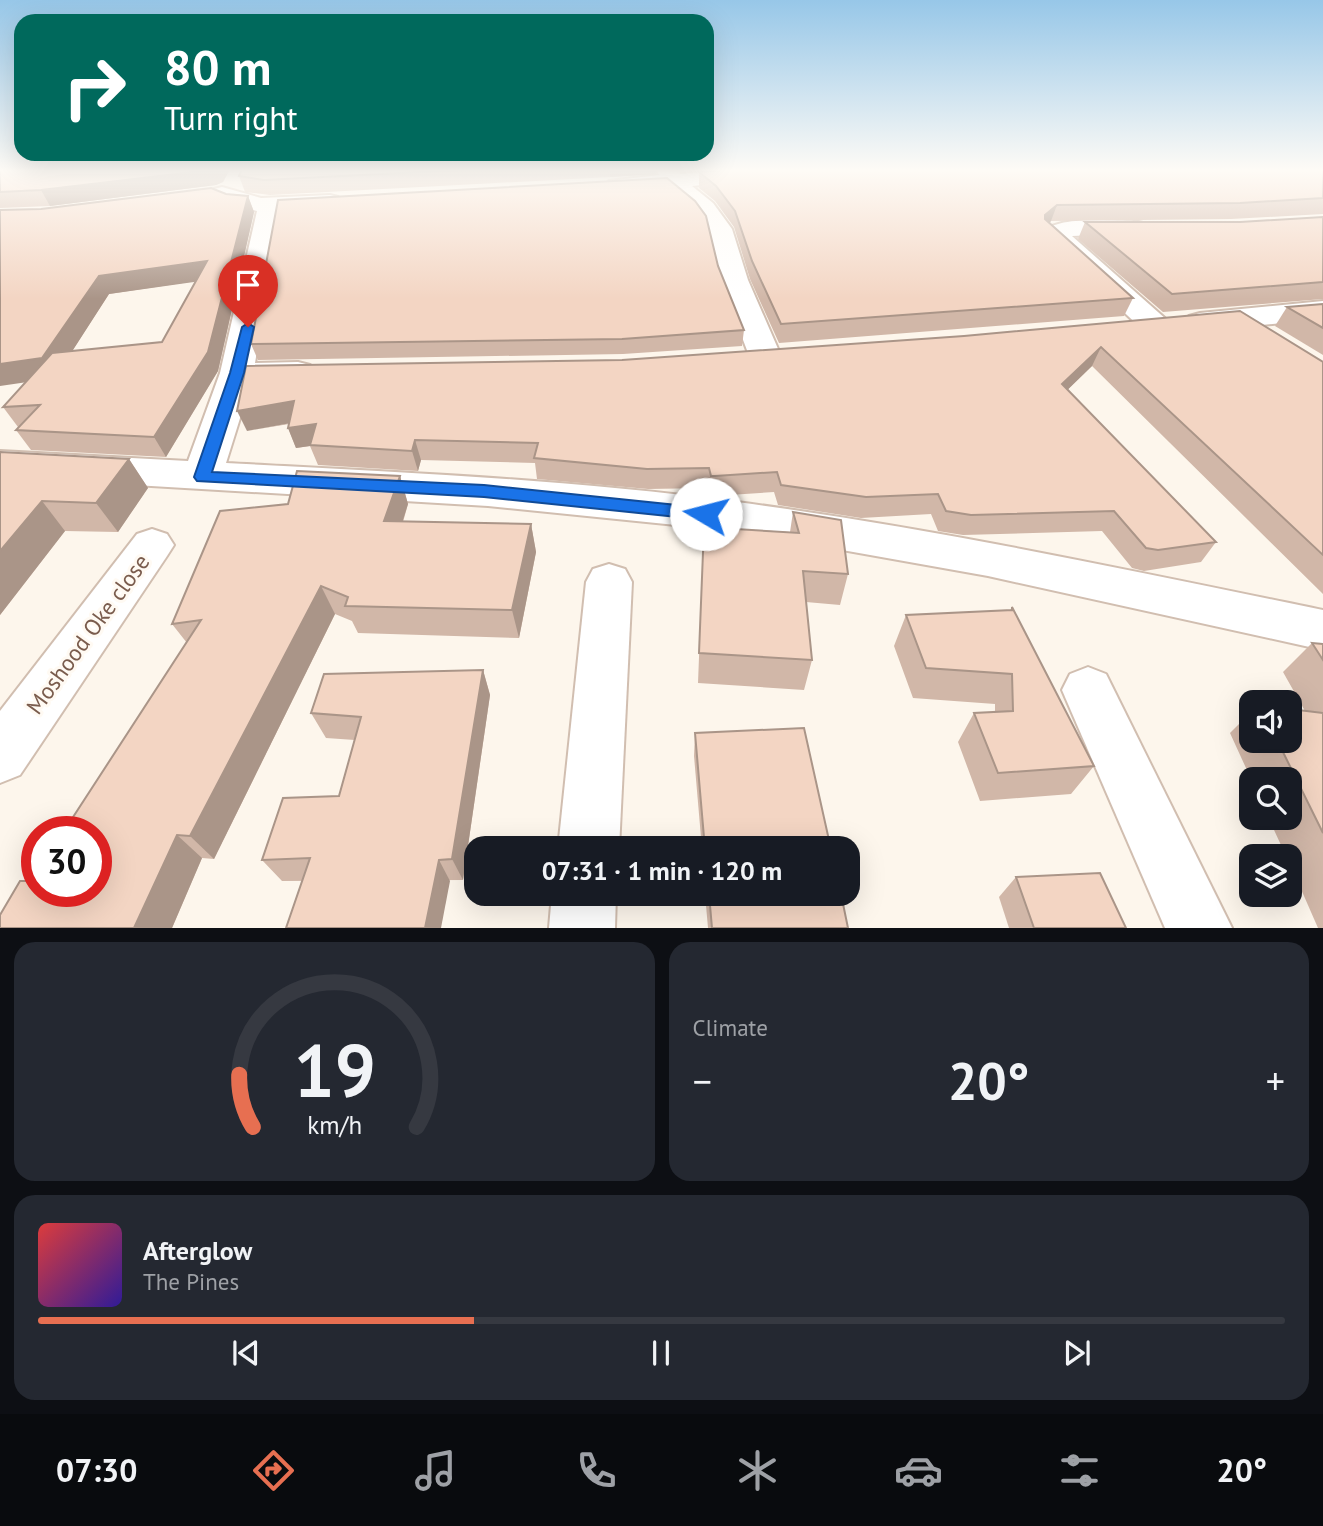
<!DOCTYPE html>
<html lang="en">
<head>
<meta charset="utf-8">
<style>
	body { margin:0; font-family:"PT Sans",sans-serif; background:#242831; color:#f1f3f6; height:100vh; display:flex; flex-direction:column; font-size:26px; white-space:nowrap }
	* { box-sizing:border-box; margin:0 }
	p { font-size:23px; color:#9ea1a6 }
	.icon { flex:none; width:38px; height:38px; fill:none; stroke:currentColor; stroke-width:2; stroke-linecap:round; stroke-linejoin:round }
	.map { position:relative; height:928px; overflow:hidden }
	.panel { display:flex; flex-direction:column; gap:14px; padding:14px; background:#0d0f14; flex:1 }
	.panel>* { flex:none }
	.top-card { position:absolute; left:14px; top:14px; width:700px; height:147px; border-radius:21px; box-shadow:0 7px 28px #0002; background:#00695c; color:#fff; overflow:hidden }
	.controls { position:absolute; left:1239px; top:690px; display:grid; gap:14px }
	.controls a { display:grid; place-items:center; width:63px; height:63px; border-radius:14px; background:#171b24; box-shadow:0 7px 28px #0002; font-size:35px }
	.speed { position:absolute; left:21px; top:816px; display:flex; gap:14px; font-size:35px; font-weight:700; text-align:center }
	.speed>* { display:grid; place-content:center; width:91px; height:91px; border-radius:50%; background:#171b24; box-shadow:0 7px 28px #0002; line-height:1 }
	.speed .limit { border:10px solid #d22; background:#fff; color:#111 }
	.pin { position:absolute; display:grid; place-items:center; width:60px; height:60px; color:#fff; margin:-72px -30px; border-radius:50% 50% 50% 0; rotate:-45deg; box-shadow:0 0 7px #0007 }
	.pin .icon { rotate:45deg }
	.me { position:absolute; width:77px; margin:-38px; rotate:278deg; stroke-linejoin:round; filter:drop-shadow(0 0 5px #0008) }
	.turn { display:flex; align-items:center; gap:24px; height:147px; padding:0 35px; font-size:32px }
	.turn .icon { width:91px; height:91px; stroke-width:2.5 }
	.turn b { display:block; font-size:49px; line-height:60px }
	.big { font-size:52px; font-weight:700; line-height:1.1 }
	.panel .tile { flex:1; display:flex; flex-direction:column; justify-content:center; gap:10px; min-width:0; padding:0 24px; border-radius:21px; background:#242831 }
	.panel .dial { align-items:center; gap:0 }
	.dial svg { height:182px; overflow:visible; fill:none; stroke:#363941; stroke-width:7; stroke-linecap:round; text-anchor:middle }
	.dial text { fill:#f1f3f6; stroke:none }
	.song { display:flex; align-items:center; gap:21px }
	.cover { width:84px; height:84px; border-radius:10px; background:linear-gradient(135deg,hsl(0 70% 55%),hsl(250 70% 35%)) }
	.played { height:7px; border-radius:4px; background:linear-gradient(90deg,#e76f51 35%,#363941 35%) }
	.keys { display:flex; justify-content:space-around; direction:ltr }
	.heat { display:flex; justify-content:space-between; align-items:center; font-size:38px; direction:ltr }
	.panel .tiles { flex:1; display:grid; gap:14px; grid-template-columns:1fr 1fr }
	.tile:last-child { grid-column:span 2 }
	.trip { position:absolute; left:464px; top:836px; width:396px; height:70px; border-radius:21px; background:#171b24; box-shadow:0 7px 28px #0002; font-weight:700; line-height:70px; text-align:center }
	.menu { display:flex; height:112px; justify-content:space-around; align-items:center; background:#090b0e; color:#9ea1a6 }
	.menu .icon { width:49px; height:49px }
	.menu .active { color:#e76f51 }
	.menu b { font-size:32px; color:#f1f3f6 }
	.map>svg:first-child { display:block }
</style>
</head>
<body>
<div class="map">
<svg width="1323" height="928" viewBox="0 0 1323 928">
	<rect width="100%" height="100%" fill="#fdf6ec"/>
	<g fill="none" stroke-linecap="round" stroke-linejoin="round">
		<g stroke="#d1beb0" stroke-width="4">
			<g id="street">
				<path d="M657,169H679L680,174L732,169H811L808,174L800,175L692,186L713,203L732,229L748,280L782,358L777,365L766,368L755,365L750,358L720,280L708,229L697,213L668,188L617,193L609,191L606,186L609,181L659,175Z"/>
				<path d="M222,187L261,198L330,195L338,197L342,202L338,207L280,212L255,363L298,362L310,365L315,372L310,379L298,382L251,383L226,463C396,472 568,479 737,502C934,528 1128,570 1323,610V650L988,576L735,531L488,506L0,477V451L188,461L220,373L257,211L214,199L211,194L214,189Z"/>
				<path d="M1134,221L1143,223L1146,228L1143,233L1072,236L1167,320L1171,326L1167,332L1156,335L1145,332L1041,234C1055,215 1112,221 1134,221Z"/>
				<path d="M1323,301V319L1200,331L1189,328L1185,322L1189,316L1200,313Z"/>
				<path d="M152,529L167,534L174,545L167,556L20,775L0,783V711L137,534Z"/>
				<path d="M609,564L625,569L632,582L619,849H558L586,582L593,569Z"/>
				<path d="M1088,667L1106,674L1232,928H1165L1062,690L1070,674Z"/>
				<path d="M552,894H616L615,928H549Z"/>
			</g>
		</g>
		<use href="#street" fill="#fff" fill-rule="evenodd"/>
	</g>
	<g fill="#d1b7a8" fill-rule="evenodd">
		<path d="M0,169H230L223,182L216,185L50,206L0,208Z"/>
		<path d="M242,169H657L656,174L610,177L270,195L245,192L239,176Z"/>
		<path d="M1323,169V214L1231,219L1051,221L1050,223L1133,298L1124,316L779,343L750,279L734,227L715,201L699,188V172Z"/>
		<path d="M226,194L248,196L254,212L218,371L166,457L31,450L16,430L18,427L3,407L26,382L41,209ZM196,281L162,342L72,351L109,294Z"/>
		<path d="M1323,217V299L1163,312L1078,239L1085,222H1240Z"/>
		<path d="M718,266L744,330L742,346L623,354L258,360L251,344Z"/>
		<path d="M1323,304V355L1275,326L1287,307Z"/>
		<path d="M964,336L1323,362V594L1092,366L1067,390L1216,542L1201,562L1144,571L1132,568L1102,531L963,535L938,531L931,514L861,518L778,505L774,492L714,496H710L708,488L648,489L537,479L535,463L421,460L418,471L318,465L310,446L296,448L288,428L289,424L247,431L622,360Z"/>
		<path d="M0,452L129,459L148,488L118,532L65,531L0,615Z"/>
		<path d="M400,476L408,504L403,522L531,524L536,552L519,638L358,633L352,621L335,614L214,859L202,858L172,928H0L187,643L172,624L288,504Z"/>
		<path d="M793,512L848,574L840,605L806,602L812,660L804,690L698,683L704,527L790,532Z"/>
		<path d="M1012,607L1094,766L1071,794L980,801L958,742L974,713L995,712V704L913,698L894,646L906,615L1010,610Z"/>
		<path d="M1312,643L1323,644V928H1318L1290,864V856H1286L1268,817H1290V779H1251L1230,733L1251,712V740H1290L1305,711L1283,672Z"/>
		<path d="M483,670L490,695L463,880L282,881L262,860L339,796L355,740L326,738L311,713Z"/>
		<path d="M695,733L831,849H702L694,756Z"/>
		<path d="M1016,877L1126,928H1009L999,897Z"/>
		<path d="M705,894H841L848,928H708Z"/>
	</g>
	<g fill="#aa9588">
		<path d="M213,169H230L223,182L216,185L50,206L41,190Z"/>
		<path d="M610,169H657L656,174L610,177Z"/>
		<path d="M682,169H707L682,171Z"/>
		<path d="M248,196L254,212L218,371L166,457L154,437Z"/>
		<path d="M1057,205L1051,221L1039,232L1045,215Z"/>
		<path d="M207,261L215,279L109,294L55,378L0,386V364L99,276Z"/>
		<path d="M1101,347L1092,366L1053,404L1062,384Z"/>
		<path d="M294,401L302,421L247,431L237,411Z"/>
		<path d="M316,424L310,446L296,448L288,428Z"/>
		<path d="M415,440L421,460L418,471L412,451Z"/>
		<path d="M129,459L148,488L118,532L96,503Z"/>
		<path d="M400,476L408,504L394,549L384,521Z"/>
		<path d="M42,501L65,531L0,615V551Z"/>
		<path d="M531,524L536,552L519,638L512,610Z"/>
		<path d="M321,586L335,614L214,859L190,836Z"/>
		<path d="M483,670L490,695L463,880L452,859Z"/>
		<path d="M177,835L202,858L172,928H134Z"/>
		<path d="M439,860L450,881L441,928H425Z"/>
	</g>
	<g fill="#f3d5c3" stroke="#aa9588" stroke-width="2">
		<path d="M0,169H213L210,170L41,190L0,192Z"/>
		<path d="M242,169H480L264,180L239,176Z"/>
		<path d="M736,169H1323V198L1240,203L1057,205L1045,215V219L1133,298L781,324L752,261L735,211L716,186L699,172Z"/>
		<path d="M667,178L695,201L706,216L718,266L744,330L622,339L251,344L278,200Z"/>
		<path d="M211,188L226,194L248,196L208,352L154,437L16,430L40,405L3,407L52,353L162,342L207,261L99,276L42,358L0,364V210L41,209Z"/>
		<path d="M1323,217V282L1172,294L1085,222H1240Z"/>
		<path d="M1323,304V328L1287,307Z"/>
		<path d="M1240,311L1323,362V555L1101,347L1062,384L1216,542L1158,550L1146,548L1114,511L971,515L946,511L938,494L866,497L781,485L777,472L715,476H711L709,468L647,469L534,458L538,443L415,440L412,451L310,445L316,424L288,428L294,401L237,411L246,366L622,360L964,336Z"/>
		<path d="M0,452L129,459L96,503L42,501L0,551Z"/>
		<path d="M297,471L400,476L384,521L531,524L512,610L345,606L348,597L321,586L190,836L177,835L134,928H0V915L20,881H32L37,873V891H96V831H64L201,620L172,624L220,511L288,504Z"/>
		<path d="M793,512L841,520L848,574L803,571L812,660L699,653L704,527L799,533Z"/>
		<path d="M1012,607L1094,766L998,773L974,713L1013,711L1012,674L926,668L906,615L1012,610Z"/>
		<path d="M1312,643L1323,644V660Z"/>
		<path d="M483,670L452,859L439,860L425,928H286L310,858L262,860L283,798L339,796L361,717L311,713L324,674Z"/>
		<path d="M1290,709L1323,713V833L1277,740H1290Z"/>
		<path d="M804,728L831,849H705L695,733Z"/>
		<path d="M1100,873L1126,928H1034L1016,877Z"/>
		<path d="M709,894H841L848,928H712Z"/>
	</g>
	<linearGradient id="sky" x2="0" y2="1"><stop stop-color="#97c7e8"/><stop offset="0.57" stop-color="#fefbf6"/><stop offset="1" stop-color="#fefbf6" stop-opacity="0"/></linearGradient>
	<rect width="1323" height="299" fill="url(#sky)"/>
	<path fill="#1a73e8" stroke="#114b97" stroke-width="2" d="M248,323L254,327L244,373L212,472L484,485L706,508L715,514L706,520L484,497L197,481L194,477L230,373L242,327Z"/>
	<g text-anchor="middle" stroke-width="6" stroke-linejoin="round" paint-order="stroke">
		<g font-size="23" fill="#7a5c4d" stroke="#fffaf3">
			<text transform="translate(88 634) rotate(-54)" y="8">Moshood Oke close</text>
		</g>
	</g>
</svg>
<div class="controls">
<a><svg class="icon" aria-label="sound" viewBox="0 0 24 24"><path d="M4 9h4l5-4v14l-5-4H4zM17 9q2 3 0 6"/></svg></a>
<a><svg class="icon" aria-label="search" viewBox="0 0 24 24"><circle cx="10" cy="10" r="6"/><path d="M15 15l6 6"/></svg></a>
<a><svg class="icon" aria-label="layers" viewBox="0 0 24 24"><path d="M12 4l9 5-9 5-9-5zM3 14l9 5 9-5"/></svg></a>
</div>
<div class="speed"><div class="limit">30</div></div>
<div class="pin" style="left:248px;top:327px;background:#d93025"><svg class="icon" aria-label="arrive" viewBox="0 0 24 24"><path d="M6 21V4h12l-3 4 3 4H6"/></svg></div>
<svg class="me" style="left:706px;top:514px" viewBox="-20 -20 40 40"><circle r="19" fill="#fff"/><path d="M0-13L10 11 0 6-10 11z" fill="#1a73e8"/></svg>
<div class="trip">07:31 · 1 min · 120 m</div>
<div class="top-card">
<div class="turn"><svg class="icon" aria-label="right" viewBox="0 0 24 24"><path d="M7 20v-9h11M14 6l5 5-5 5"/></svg><div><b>80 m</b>Turn right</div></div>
</div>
</div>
<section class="panel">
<div class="tiles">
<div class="tile dial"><svg viewBox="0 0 100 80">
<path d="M14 69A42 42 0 1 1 86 69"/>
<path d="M14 69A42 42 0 0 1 8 46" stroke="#e76f51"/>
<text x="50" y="56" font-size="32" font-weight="700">19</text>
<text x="50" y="72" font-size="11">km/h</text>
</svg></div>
<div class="tile"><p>Climate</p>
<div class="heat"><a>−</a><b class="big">20°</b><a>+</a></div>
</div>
<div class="tile">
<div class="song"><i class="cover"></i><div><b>Afterglow</b><p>The Pines</p></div></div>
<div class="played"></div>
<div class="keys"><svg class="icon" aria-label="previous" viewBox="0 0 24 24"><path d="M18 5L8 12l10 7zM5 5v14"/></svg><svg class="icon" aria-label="pause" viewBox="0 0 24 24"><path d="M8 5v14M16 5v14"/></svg><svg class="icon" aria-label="next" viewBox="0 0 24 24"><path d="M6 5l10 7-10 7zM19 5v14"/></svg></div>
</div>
</div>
</section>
<nav class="menu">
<b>07:30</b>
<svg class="icon active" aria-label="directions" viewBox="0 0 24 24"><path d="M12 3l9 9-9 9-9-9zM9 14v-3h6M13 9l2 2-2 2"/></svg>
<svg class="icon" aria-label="music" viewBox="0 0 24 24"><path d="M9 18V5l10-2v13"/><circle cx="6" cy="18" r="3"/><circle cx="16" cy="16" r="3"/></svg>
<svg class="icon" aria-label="phone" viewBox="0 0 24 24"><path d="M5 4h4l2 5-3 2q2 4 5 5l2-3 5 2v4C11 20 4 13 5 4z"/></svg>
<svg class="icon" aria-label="climate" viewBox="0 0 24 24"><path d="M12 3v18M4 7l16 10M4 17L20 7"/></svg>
<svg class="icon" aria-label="car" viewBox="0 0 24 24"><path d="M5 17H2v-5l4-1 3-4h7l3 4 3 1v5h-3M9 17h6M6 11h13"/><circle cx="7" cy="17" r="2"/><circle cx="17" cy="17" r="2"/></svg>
<svg class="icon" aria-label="filters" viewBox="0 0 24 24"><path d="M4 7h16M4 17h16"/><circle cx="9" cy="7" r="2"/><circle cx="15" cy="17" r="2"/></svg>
<b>20°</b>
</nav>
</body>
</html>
